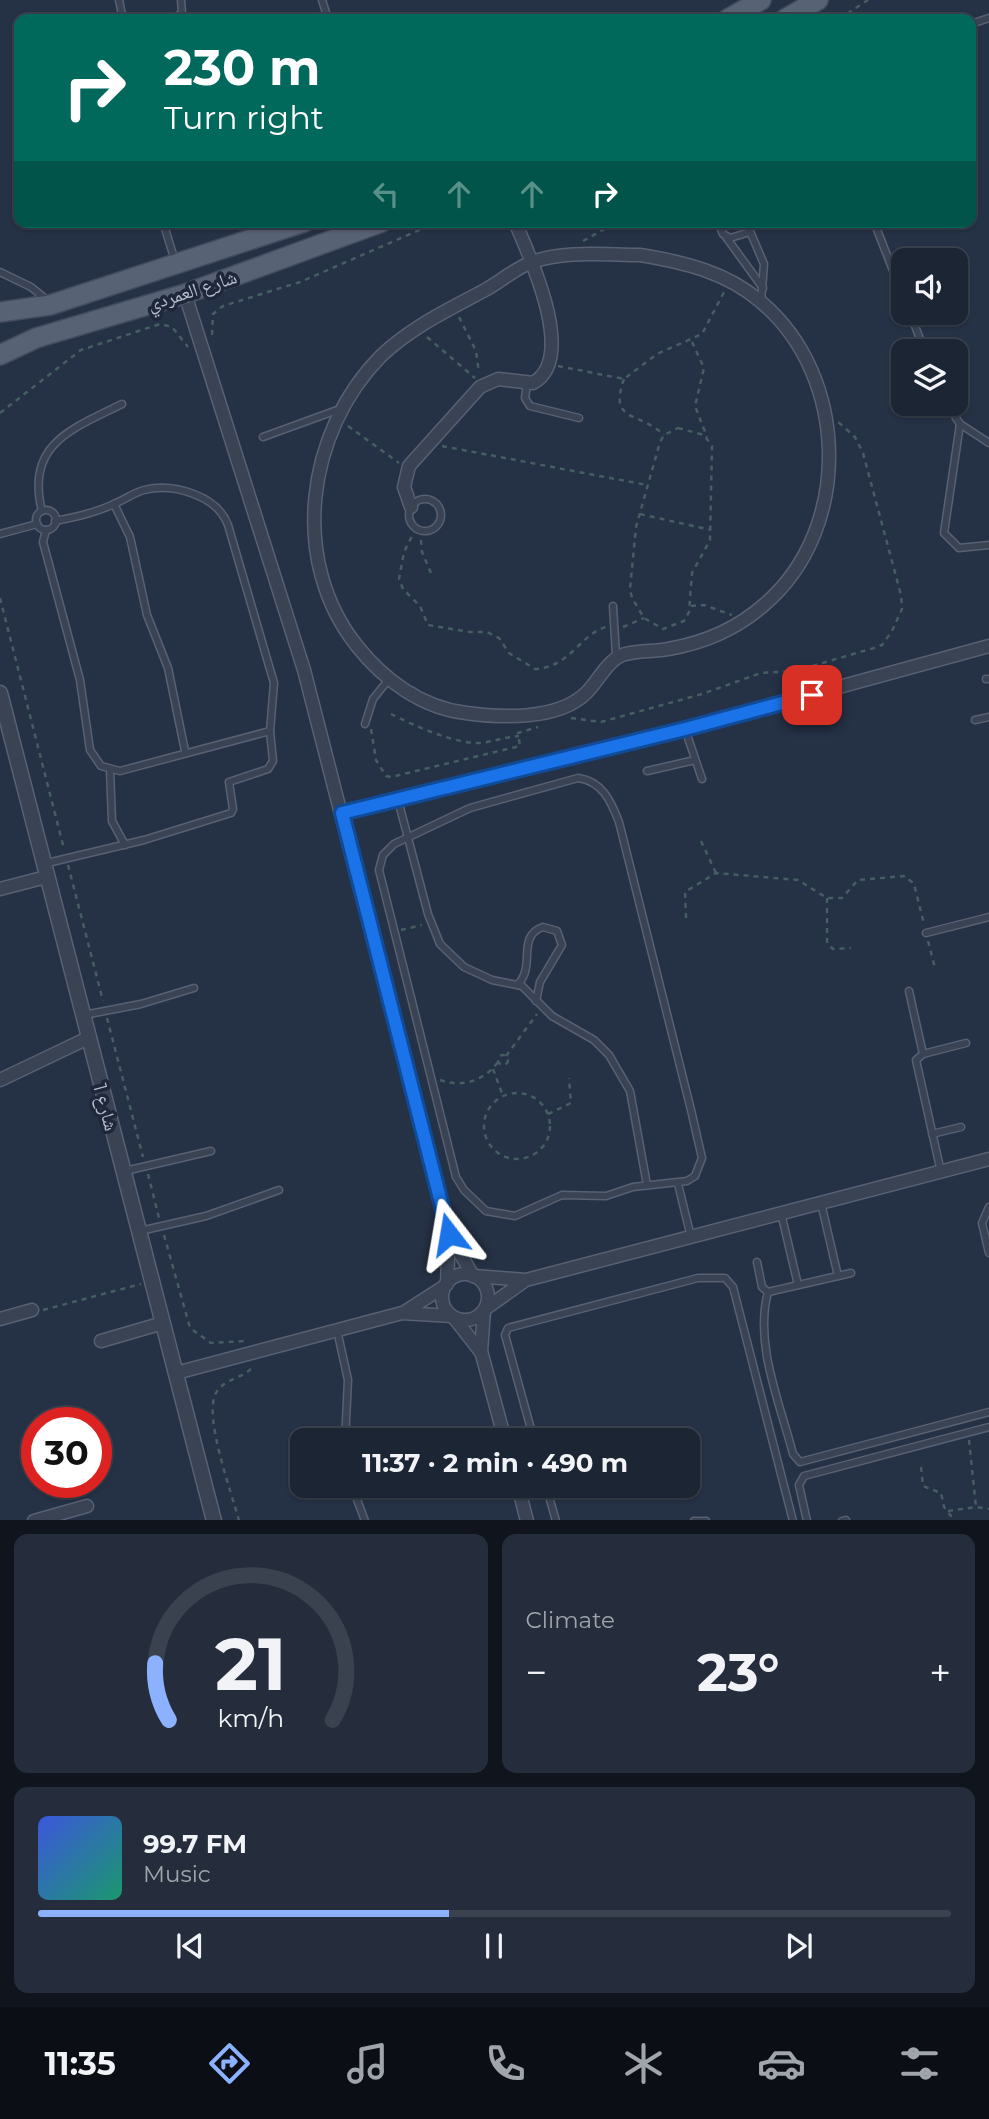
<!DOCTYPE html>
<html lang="en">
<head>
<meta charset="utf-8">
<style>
	body { margin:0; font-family:Montserrat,"Noto Naskh Arabic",sans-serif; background:#252d3c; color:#f1f3f6; height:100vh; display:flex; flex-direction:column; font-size:26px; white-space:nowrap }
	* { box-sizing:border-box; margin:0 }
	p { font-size:23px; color:#a0a5ac }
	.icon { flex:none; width:38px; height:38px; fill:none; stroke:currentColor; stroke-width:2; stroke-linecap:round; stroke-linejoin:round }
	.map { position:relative; height:1520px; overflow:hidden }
	.drawer { display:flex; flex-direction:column; gap:14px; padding:14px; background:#0f141d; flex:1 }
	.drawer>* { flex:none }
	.hud { position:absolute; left:14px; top:14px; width:962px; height:214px; border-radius:14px; box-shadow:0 2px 5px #0004,0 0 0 2px #3a424f; background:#00695c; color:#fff; overflow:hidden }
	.buttons { position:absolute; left:891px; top:248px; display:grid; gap:14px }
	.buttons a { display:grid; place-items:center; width:77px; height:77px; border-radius:14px; background:#1c2534; box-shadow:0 2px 5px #0004,0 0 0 2px #3a424f; font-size:35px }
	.speed { position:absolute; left:21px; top:1407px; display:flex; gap:14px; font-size:35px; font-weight:700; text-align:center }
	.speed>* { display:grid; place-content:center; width:91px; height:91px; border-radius:50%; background:#1c2534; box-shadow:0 2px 5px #0004,0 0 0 2px #3a424f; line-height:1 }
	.speed .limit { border:10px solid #d22; background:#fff; color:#111 }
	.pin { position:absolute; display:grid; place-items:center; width:60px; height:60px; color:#fff; margin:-30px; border-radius:14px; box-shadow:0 4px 10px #0006 }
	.me { position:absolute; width:77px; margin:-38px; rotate:346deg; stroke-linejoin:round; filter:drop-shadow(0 0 5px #0008) }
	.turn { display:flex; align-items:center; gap:24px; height:147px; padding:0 35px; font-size:32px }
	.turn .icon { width:91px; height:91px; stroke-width:2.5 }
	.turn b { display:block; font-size:49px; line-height:60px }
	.lanes { display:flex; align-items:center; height:66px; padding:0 35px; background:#0003; justify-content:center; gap:35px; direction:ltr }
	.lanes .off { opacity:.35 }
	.big { font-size:52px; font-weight:700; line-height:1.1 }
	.drawer .tile { flex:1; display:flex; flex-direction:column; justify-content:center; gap:10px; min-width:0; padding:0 24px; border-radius:14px; background:#252d3c }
	.drawer .dial { align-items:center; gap:0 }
	.dial svg { height:182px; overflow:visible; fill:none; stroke:#3a424f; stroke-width:7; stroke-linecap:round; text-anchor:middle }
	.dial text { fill:#f1f3f6; stroke:none }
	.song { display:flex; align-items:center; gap:21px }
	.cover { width:84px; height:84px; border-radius:10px; background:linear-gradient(135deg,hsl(230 70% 55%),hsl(160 70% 35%)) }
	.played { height:7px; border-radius:4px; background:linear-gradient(90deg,#8bb1ff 45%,#3a424f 45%) }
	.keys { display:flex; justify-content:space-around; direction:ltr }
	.heat { display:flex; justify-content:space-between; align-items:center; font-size:38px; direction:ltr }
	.drawer .tiles { flex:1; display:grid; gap:14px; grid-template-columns:1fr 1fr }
	.tile:last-child { grid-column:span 2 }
	.trip { position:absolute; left:290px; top:1428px; width:410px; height:70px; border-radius:14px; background:#1c2534; box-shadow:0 2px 5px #0004,0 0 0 2px #3a424f; font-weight:700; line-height:70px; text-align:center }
	.tabs { display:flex; height:112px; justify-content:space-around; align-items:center; background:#0b0f15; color:#a0a5ac }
	.tabs .icon { width:49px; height:49px }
	.tabs .active { color:#8bb1ff }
	.tabs b { font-size:32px; color:#f1f3f6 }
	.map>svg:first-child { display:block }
</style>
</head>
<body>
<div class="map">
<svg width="989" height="1521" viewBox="0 0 989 1521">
	<rect width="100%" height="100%" fill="#253145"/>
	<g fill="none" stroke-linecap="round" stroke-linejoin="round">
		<g stroke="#586172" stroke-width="9">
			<g id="service">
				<path d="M119,0L123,19"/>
				<path d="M322,0L328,19"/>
				<path d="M173,19L182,13L181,0"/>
				<path d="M378,19L391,17L396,19"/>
				<path d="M971,24L989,18"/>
				<path d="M163,222L175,261"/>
				<path d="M718,222L723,234L730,238L750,232"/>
				<path d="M746,222L764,264L761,302"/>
				<path d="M874,222L903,296"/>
				<path d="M726,237L763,288"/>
				<path d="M0,272L31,287L47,300"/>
				<path d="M910,313L925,352"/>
				<path d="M527,384L525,398L530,406L579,418"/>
				<path d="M947,404L960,424L989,443"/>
				<path d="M960,424L944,533L959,548L989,545"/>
				<path d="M263,437L340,409"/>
				<circle cx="425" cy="515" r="16"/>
				<path d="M114,504L130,537L147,615L168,668L185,751"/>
				<circle cx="46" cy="520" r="10"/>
				<path d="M42,511C25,444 72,429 122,404"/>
				<path d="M46,530L43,542L80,680L90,750L101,766L120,771L270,731"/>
				<path d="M0,534L37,524"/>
				<path d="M613,606L616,656"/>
				<path d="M986,679H989"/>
				<path d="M975,720L989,717"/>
				<path d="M365,724L373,699L389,679"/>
				<path d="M685,729L702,779"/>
				<path d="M110,770L112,821L125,845"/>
				<path d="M647,771L695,760"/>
				<path d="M578,778C602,781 611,801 619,822L691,1110L702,1158L695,1176L687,1181L633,1187L606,1196L562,1195L515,1216L486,1211L464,1190L456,1177L379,870L383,855L394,844L470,808Z"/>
				<path d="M398,800L428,914L440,944L464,967L492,980L522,986L552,1016L594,1040L609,1055L630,1091L647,1185"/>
				<path d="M43,864L144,840L231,813L233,809L229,782L268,769L273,761L270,731L274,683L228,525C217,495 173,483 144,490C133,493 124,500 114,504C95,513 75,517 55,521"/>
				<path d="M926,933L989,917"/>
				<path d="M518,984C536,967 516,936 543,927L557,931L562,945L540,982L536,1001"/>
				<path d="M909,991L923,1054"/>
				<path d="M84,1015L141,1004L194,988"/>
				<path d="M932,1134L961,1127"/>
				<path d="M125,1171L211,1151"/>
				<path d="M941,1172L916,1060L923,1054L966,1043"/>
				<path d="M678,1184L691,1237"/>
				<path d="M821,1203L838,1276"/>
				<path d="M989,1207L982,1223L989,1253"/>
				<path d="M781,1213L798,1285"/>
				<path d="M140,1231L206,1216L279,1190"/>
				<path d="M757,1262L762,1287L768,1292L851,1273"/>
				<path d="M768,1292C754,1344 780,1403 793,1454L800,1462L989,1412"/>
				<path d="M337,1330L348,1380L345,1440"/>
				<path d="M534,1440L505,1335L508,1328L698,1278H725L733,1287L793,1521"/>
				<path d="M352,1486L365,1521"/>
				<path d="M546,1486L556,1521"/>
				<path d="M694,1521H706"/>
				<path d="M807,1521L799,1485L804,1476L989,1427"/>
				<path d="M842,1521L846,1520"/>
			</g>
		</g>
		<g stroke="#586172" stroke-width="15">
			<g id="minor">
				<path d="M640,255C683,262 727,272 761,302C849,376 853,528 765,604C738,628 704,643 668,649C654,652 636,650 622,655C606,662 598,682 585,694C557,720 502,718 466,713C422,708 384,680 357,646C289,561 306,432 381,356C411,327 450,309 485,290C501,281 516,268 532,262C565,250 606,255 640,255Z"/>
				<path d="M185,294L304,670L449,1234L447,1284"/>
				<path d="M411,507L404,487L409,466L480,387L498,379L533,383C578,358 529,255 515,222"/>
				<path d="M342,813L685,729L989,646"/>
				<path d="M0,889L46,877"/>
				<path d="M0,1080L88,1038"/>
				<path d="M451,1237L473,1276"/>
				<circle cx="465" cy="1297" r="23"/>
				<path d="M474,1276L526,1280L989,1159"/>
				<path d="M485,1309L523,1282"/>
				<path d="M406,1311L445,1286"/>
				<path d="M484,1311L481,1351L505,1440"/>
				<path d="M0,1319L32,1310"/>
				<path d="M455,1319L480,1351"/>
				<path d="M101,1341L163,1323"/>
				<path d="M176,1373L402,1313L452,1316"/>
				<path d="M518,1486L527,1521"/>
				<path d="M34,1521L87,1506"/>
			</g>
		</g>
		<g stroke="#586172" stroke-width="17">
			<path id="tertiary" d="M0,693L214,1521"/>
		</g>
		<g stroke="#434c5e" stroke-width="22">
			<g id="primary">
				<path d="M728,19L761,0"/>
				<path d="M785,19L818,0"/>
				<path d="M0,312L50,305L304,222"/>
				<path d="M0,355L36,338L185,294L382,222"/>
			</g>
		</g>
		<g stroke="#455e62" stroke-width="2.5" stroke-dasharray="5 5" stroke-linecap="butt">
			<path d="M839,19L868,0"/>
			<path d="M18,75L19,80"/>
			<path d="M583,241L617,222"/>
			<path d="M459,317L476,351L479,373"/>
			<path d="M212,335L213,314L223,306L300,282L438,222"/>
			<path d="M427,337L475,378"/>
			<path d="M692,342L704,368L695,406L707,437"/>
			<path d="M558,366L624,379L657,354L702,334L724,292"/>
			<path d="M624,379C608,423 639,411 664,435"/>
			<path d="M0,413L81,350L160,324L172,327L188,347"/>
			<path d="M348,426L399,463"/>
			<path d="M678,428L704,435L712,446L710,540L692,573L689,612L684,621L663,629L644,618L632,598L630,589L636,527L660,442L664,435Z"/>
			<path d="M442,446L647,485"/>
			<path d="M640,514L711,530"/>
			<path d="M416,528L404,552L399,579L403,589L420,606L428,625L470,632H487L499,638L509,653L535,669C571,667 580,634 606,627"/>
			<path d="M420,530L422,552L431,573"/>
			<path d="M0,598L64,849"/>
			<path d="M691,606L704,605L732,615"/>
			<path d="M623,627L644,618"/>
			<path d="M391,714C413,725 462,748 487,742C498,740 507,737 519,736"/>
			<path d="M571,718L601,722L702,694L761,673L795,671L874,648L882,645L892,631L902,609L901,595L863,453L855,437L837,421"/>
			<path d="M371,729L376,760L386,776L391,777L520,746L518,733L538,727"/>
			<path d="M701,841L716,873"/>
			<path d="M68,865L103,1001"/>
			<path d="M827,898V943L833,949L851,948"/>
			<path d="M686,918L685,892L716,873L798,880L827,898H842L858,880L905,876L914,884L924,924"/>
			<path d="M401,930L422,925"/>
			<path d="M928,941L935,968"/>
			<path d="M107,1018L143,1157"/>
			<circle cx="503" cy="1060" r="5"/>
			<path d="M506,1056L537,1014"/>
			<path d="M493,1069L503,1096"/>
			<path d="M440,1080C462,1088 484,1081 498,1062"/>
			<circle cx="517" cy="1126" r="33"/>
			<path d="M548,1114L571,1103L569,1078"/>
			<path d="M148,1174L159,1218"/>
			<path d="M164,1235L190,1328L211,1343L245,1341"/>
			<path d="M43,1310L141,1284"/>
			<path d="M969,1440L976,1507"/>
			<path d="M921,1467L923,1486L941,1493L944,1507L955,1521"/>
			<path d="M948,1511L976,1507L989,1509"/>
			<path d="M239,1521C232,1493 203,1416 216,1393C225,1377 245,1379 254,1365"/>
		</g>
		<use href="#service" stroke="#394354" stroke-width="6"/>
		<use href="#minor" stroke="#394354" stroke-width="12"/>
		<use href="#tertiary" stroke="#394354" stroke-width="14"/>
		<use href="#primary" stroke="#576274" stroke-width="19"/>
	</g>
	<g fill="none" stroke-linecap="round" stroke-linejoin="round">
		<g stroke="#114b97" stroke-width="18">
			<path id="route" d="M449,1234L342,813L685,729L812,695"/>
		</g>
		<use href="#route" stroke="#1a73e8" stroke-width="12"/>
	</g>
	<g text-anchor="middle" stroke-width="7" stroke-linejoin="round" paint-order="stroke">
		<g font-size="19" fill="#b7bece" stroke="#1e283a">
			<text transform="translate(192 290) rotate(-18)" y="7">شارع العمردي</text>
			<text transform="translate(106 1107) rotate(75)" y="7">شارع 1</text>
		</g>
	</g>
</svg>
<div class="buttons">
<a><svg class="icon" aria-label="sound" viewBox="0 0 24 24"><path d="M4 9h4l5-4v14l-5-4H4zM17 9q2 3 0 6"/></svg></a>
<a><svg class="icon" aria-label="layers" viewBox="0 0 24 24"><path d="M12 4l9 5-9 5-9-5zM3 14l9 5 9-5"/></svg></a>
</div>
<div class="speed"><div class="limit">30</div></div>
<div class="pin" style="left:812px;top:695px;background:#d93025"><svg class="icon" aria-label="arrive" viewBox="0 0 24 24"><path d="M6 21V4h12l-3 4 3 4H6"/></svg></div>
<svg class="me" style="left:449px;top:1234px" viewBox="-20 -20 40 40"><path d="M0-17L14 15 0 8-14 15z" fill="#1a73e8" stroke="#fff" stroke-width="4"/></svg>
<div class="trip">11:37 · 2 min · 490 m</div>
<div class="hud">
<div class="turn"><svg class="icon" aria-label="right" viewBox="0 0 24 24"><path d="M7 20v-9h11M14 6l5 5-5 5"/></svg><div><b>230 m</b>Turn right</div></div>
<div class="lanes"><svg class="icon off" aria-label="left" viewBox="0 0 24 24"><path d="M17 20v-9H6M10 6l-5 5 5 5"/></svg><svg class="icon off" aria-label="ahead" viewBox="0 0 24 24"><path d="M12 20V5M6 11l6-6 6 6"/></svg><svg class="icon off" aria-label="ahead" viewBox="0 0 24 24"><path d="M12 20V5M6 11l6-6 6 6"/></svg><svg class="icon" aria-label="right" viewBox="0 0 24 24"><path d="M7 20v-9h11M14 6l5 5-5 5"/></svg></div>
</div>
</div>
<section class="drawer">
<div class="tiles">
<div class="tile dial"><svg viewBox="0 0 100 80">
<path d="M14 69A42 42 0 1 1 86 69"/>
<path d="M14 69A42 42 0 0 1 8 44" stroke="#8bb1ff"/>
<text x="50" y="56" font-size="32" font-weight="700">21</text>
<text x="50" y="72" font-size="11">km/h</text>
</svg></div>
<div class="tile"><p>Climate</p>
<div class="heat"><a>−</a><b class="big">23°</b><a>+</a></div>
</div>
<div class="tile">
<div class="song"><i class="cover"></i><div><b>99.7 FM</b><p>Music</p></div></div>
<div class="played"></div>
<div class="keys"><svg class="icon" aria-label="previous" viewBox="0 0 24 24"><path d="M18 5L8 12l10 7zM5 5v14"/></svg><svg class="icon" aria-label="pause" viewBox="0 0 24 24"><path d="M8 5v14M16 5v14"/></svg><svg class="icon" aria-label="next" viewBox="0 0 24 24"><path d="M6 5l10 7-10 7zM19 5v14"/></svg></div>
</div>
</div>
</section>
<nav class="tabs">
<b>11:35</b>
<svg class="icon active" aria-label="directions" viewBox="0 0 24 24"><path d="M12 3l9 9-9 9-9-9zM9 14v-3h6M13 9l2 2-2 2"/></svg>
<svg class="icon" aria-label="music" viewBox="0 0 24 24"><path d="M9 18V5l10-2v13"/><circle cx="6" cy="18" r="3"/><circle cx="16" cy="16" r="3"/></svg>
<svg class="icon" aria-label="phone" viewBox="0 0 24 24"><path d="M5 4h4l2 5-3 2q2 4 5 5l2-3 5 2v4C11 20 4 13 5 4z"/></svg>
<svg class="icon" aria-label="climate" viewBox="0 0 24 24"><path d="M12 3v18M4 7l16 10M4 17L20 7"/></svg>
<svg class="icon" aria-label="car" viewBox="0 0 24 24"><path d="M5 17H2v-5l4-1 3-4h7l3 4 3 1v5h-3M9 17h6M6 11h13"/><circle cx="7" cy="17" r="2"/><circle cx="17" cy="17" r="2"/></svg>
<svg class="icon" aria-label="filters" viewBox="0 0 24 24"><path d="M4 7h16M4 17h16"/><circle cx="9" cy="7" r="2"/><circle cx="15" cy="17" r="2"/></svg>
</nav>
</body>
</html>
